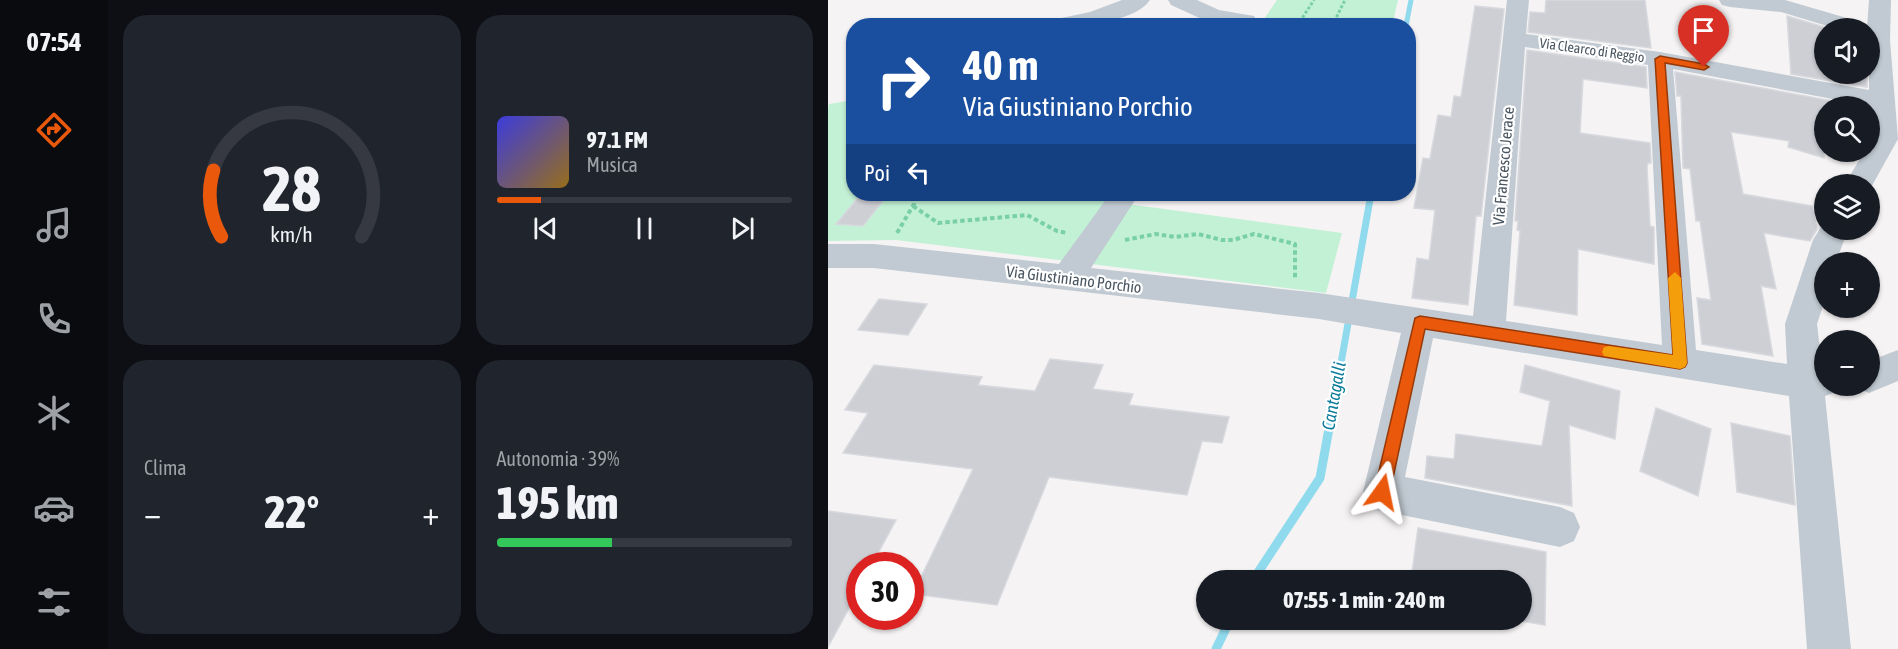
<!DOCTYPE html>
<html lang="it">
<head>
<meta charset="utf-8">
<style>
	body { margin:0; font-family:"Asap Condensed",sans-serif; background:#20242c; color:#f1f3f6; height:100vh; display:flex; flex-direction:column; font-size:22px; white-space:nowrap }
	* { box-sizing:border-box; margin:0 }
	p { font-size:20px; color:#9ea1a6 }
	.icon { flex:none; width:33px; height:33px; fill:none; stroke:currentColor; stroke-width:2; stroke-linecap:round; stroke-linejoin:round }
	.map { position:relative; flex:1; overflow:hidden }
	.sheet { display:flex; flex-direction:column; gap:15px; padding:15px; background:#0d0f14; width:720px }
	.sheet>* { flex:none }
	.top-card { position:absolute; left:18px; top:18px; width:570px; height:183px; border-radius:24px; box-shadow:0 2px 4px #0004; background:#1a4fa0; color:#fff; overflow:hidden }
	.controls { position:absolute; left:986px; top:18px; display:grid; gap:12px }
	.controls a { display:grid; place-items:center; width:66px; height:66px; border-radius:50%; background:#171b24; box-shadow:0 2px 4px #0004; font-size:30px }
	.speed { position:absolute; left:18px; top:552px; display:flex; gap:12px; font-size:30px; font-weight:700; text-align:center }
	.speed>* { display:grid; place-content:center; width:78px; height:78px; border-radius:50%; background:#171b24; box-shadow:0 2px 4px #0004; line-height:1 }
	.speed .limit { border:9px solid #d22; background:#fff; color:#111 }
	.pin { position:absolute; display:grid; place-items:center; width:51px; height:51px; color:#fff; margin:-62px -26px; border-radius:50% 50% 50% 0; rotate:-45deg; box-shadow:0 0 6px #0007 }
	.pin .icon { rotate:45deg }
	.me { position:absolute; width:66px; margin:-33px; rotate:12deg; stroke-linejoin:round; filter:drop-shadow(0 0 4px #0008) }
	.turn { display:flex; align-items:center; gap:21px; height:126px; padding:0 18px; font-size:27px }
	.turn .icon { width:78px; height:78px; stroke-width:2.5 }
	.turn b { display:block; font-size:42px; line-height:51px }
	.then { display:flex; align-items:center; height:57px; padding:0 18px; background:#0003; gap:12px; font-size:22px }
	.big { font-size:45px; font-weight:800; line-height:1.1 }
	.sheet .card { flex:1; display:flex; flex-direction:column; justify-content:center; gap:9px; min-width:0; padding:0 21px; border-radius:24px; background:#20242c }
	.sheet .dial { align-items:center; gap:0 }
	.dial svg { height:156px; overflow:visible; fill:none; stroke:#363941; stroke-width:7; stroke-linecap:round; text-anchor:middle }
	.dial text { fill:#f1f3f6; stroke:none }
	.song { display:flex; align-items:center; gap:18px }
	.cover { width:72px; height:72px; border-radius:9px; background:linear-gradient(135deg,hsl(240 70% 55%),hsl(40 70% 35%)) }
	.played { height:6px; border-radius:3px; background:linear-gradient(90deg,#ea580c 15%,#363941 15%) }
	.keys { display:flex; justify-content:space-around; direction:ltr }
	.heat { display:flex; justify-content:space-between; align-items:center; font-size:33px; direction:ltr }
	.charge { height:9px; border-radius:4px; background:linear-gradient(90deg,#34c759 39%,#363941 0) }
	.sheet .tiles { flex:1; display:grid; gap:15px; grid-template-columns:repeat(2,1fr) }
	.trip { position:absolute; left:368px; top:570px; width:336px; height:60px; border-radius:30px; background:#171b24; box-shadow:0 2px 4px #0004; font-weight:800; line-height:60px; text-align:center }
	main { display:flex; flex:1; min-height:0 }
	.tabs { display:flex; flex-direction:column; width:108px; justify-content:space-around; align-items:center; background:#090b0e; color:#9ea1a6 }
	.tabs .icon { width:42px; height:42px }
	.tabs .selected { color:#ea580c }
	.tabs b { font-size:27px; color:#f1f3f6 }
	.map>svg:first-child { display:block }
</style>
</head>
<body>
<main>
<nav class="tabs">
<b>07:54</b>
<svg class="icon selected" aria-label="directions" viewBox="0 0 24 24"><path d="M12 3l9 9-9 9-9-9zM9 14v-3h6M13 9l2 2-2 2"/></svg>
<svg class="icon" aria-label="music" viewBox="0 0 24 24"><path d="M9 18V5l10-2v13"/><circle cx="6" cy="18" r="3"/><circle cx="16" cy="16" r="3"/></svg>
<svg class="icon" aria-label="phone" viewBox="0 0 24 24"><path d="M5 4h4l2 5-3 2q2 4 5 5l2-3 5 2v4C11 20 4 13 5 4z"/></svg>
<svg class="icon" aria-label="climate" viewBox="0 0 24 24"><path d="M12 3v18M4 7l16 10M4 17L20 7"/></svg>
<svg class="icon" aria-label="car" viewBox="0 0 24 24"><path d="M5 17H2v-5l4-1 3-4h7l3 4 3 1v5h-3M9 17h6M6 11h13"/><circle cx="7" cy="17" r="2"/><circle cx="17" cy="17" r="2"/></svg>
<svg class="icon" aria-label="filters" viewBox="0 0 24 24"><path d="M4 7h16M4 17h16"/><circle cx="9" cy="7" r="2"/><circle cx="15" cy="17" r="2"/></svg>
</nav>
<section class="sheet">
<div class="tiles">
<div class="card dial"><svg viewBox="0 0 100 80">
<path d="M14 69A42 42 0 1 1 86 69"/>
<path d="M14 69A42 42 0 0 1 10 35" stroke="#ea580c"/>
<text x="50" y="56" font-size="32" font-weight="700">28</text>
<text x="50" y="72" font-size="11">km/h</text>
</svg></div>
<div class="card">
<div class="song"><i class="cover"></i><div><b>97.1 FM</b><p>Musica</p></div></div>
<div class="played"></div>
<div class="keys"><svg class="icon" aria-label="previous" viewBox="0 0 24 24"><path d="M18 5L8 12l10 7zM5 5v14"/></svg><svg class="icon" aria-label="pause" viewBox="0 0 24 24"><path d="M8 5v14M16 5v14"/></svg><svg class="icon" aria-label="next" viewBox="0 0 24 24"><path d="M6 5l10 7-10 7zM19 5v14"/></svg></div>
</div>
<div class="card"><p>Clima</p>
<div class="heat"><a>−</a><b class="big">22°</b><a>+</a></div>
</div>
<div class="card"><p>Autonomia · 39%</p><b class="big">195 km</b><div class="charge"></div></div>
</div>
</section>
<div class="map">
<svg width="1070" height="649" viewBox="0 0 1070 649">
	<rect width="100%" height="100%" fill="#f5f3f3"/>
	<g fill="#c3f1d5">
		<path d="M449,0H570L564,25H432Z"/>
		<path d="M25,100L26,194H225L514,233L498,293L68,240L0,241V109L1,104Z"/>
	</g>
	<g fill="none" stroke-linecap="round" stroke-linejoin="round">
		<path stroke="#90daee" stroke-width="5" d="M578,26L583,0"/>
		<path stroke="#90daee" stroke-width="7" d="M510,380L543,194"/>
		<g stroke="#90daee" stroke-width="9">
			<path d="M425,580L492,478L510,379"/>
			<path d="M388,649L402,620"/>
		</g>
	</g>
	<g fill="#cdcfd5" stroke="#d7d9de" stroke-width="1.5">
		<path d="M718,0H817L823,48L700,32L702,12L717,13Z"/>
		<path d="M647,6L676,9L653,216H648L640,305L584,298L589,258L601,260L607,210L586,208L595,158L602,159L610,115L623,117L626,96L633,97Z"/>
		<path d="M959,16L996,27V74H1039V87L963,74Z"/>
		<path d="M699,50L818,67L819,88L755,79L752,133L822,143L823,163H820L819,167L822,226L826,227V264L750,249L749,315L686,305L692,231L689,230L690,221H687Z"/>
		<path d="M847,72L1032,106H996V158L960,147L961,141L903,132L915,194L984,206L989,229L982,241L936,233L948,289L933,286L945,356L874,344L869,298L883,300L872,221H868L862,169L855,168L853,96H849Z"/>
		<path d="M33,194L59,196L35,226L8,224Z"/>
		<path d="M51,299L99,304L80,335L30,330Z"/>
		<path d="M222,359L275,365L265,389L305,394L301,405L401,417L394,443L374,441L359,495L221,477L169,605L85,594L145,469L15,453L40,413L17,410L46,365L154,377L150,385L207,391Z"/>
		<path d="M697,365L792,391L787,439L741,425L744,506L597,478L599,456L626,459L628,434L714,446L722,401L692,392Z"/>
		<path d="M828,408L883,429L870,496L812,471Z"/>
		<path d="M903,423L962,436L967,505L909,492Z"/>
		<path d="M0,511L68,520L43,566H32V588L0,647Z"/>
		<path d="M590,528L718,552L717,625L686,620H693V580H583Z"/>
	</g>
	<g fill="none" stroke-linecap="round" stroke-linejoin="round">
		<g stroke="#7ad0a6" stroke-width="3" stroke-dasharray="3 2" stroke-linecap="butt">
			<path d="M469,26L486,0"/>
			<path d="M504,26L517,0"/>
		</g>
		<g stroke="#7ad0a6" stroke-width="4" stroke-dasharray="4.5 3" stroke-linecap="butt">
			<path d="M85,206L110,223L199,215L229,231L239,233"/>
			<path d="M69,233L86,204L87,194"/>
			<path d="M297,240L328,234L347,237L370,234L394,240H405L426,234L467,244V278"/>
		</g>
		<g fill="#c1cad2" fill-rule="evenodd">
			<path d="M294,0H322C305,25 243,26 216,26L219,21L262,12Z"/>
			<path d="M340,0H369L391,10L426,16L429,21L426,26H404L378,21L343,5Z"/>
			<path d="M679,0H701L698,34L832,52L1041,90V28H1006L953,12L902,7L894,5L891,0H957L1036,23L1039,28L1041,0H1063L1062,40L1070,139L1041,191V184H1017L1036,152H1041L1044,139L1042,106L845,69L868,350L959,364L957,324L985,240L996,222V230H1020L1008,262H996V303L989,324L994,366L996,365V386H1011L1008,392L997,396L1023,649H979L961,396L605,338L577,477L732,507L746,513L752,527L746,541L732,547L554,511L540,506L535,492L573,333L491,319L46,268H0V244H46L231,264L282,194H311L263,268L491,293L645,316ZM697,47L820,65L834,345L678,321Z"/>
			<path d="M1070,350V381L1041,393L1029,388L1028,386H1041V361Z"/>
		</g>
	</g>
	<path fill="#ea580c" stroke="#983908" stroke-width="1.5" d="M832,56L876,64L881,67L876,70L837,63L859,363L857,367L852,369L597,329L562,492L560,498L554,500L548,498L546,492L587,318L592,316L845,355L827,59Z"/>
	<path fill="#f59e0b" d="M847,272L853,278L859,363L857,367L852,369L776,356L774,352L776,347L781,346L845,355L840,278Z"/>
	<g text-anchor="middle" stroke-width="4.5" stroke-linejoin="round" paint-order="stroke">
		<g font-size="14" fill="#4a5661" stroke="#fff">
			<text transform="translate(764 50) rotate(8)" y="5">Via Clearco di Reggio</text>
		</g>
		<g font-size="16" fill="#4a5661" stroke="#fff">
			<text transform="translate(675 166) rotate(-85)" y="6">Via Francesco Jerace</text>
			<text transform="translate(246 279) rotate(7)" y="6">Via Giustiniano Porchio</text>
		</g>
		<g font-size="18" font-style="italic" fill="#0c7c9b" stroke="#fff">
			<text transform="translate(506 396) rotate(-80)" y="6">Cantagalli</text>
		</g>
	</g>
</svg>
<div class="controls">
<a><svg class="icon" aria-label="sound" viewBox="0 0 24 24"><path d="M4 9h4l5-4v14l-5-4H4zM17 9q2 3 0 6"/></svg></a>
<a><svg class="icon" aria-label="search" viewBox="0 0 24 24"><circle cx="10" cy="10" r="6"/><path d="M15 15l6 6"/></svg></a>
<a><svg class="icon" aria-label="layers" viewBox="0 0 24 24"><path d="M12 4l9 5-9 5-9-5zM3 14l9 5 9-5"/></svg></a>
<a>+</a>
<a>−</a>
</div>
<div class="speed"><div class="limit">30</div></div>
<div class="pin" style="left:876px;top:67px;background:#d93025"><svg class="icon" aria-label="arrive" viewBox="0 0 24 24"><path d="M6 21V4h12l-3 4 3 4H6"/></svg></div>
<svg class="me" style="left:554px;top:492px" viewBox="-20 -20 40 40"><path d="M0-17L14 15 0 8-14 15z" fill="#ea580c" stroke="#fff" stroke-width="4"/></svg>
<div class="trip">07:55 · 1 min · 240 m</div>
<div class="top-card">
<div class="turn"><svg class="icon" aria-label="right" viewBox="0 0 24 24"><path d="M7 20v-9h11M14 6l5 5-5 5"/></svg><div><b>40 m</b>Via Giustiniano Porchio</div></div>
<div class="then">Poi<svg class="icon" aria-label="left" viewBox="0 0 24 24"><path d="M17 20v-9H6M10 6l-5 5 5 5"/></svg></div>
</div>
</div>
</main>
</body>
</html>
